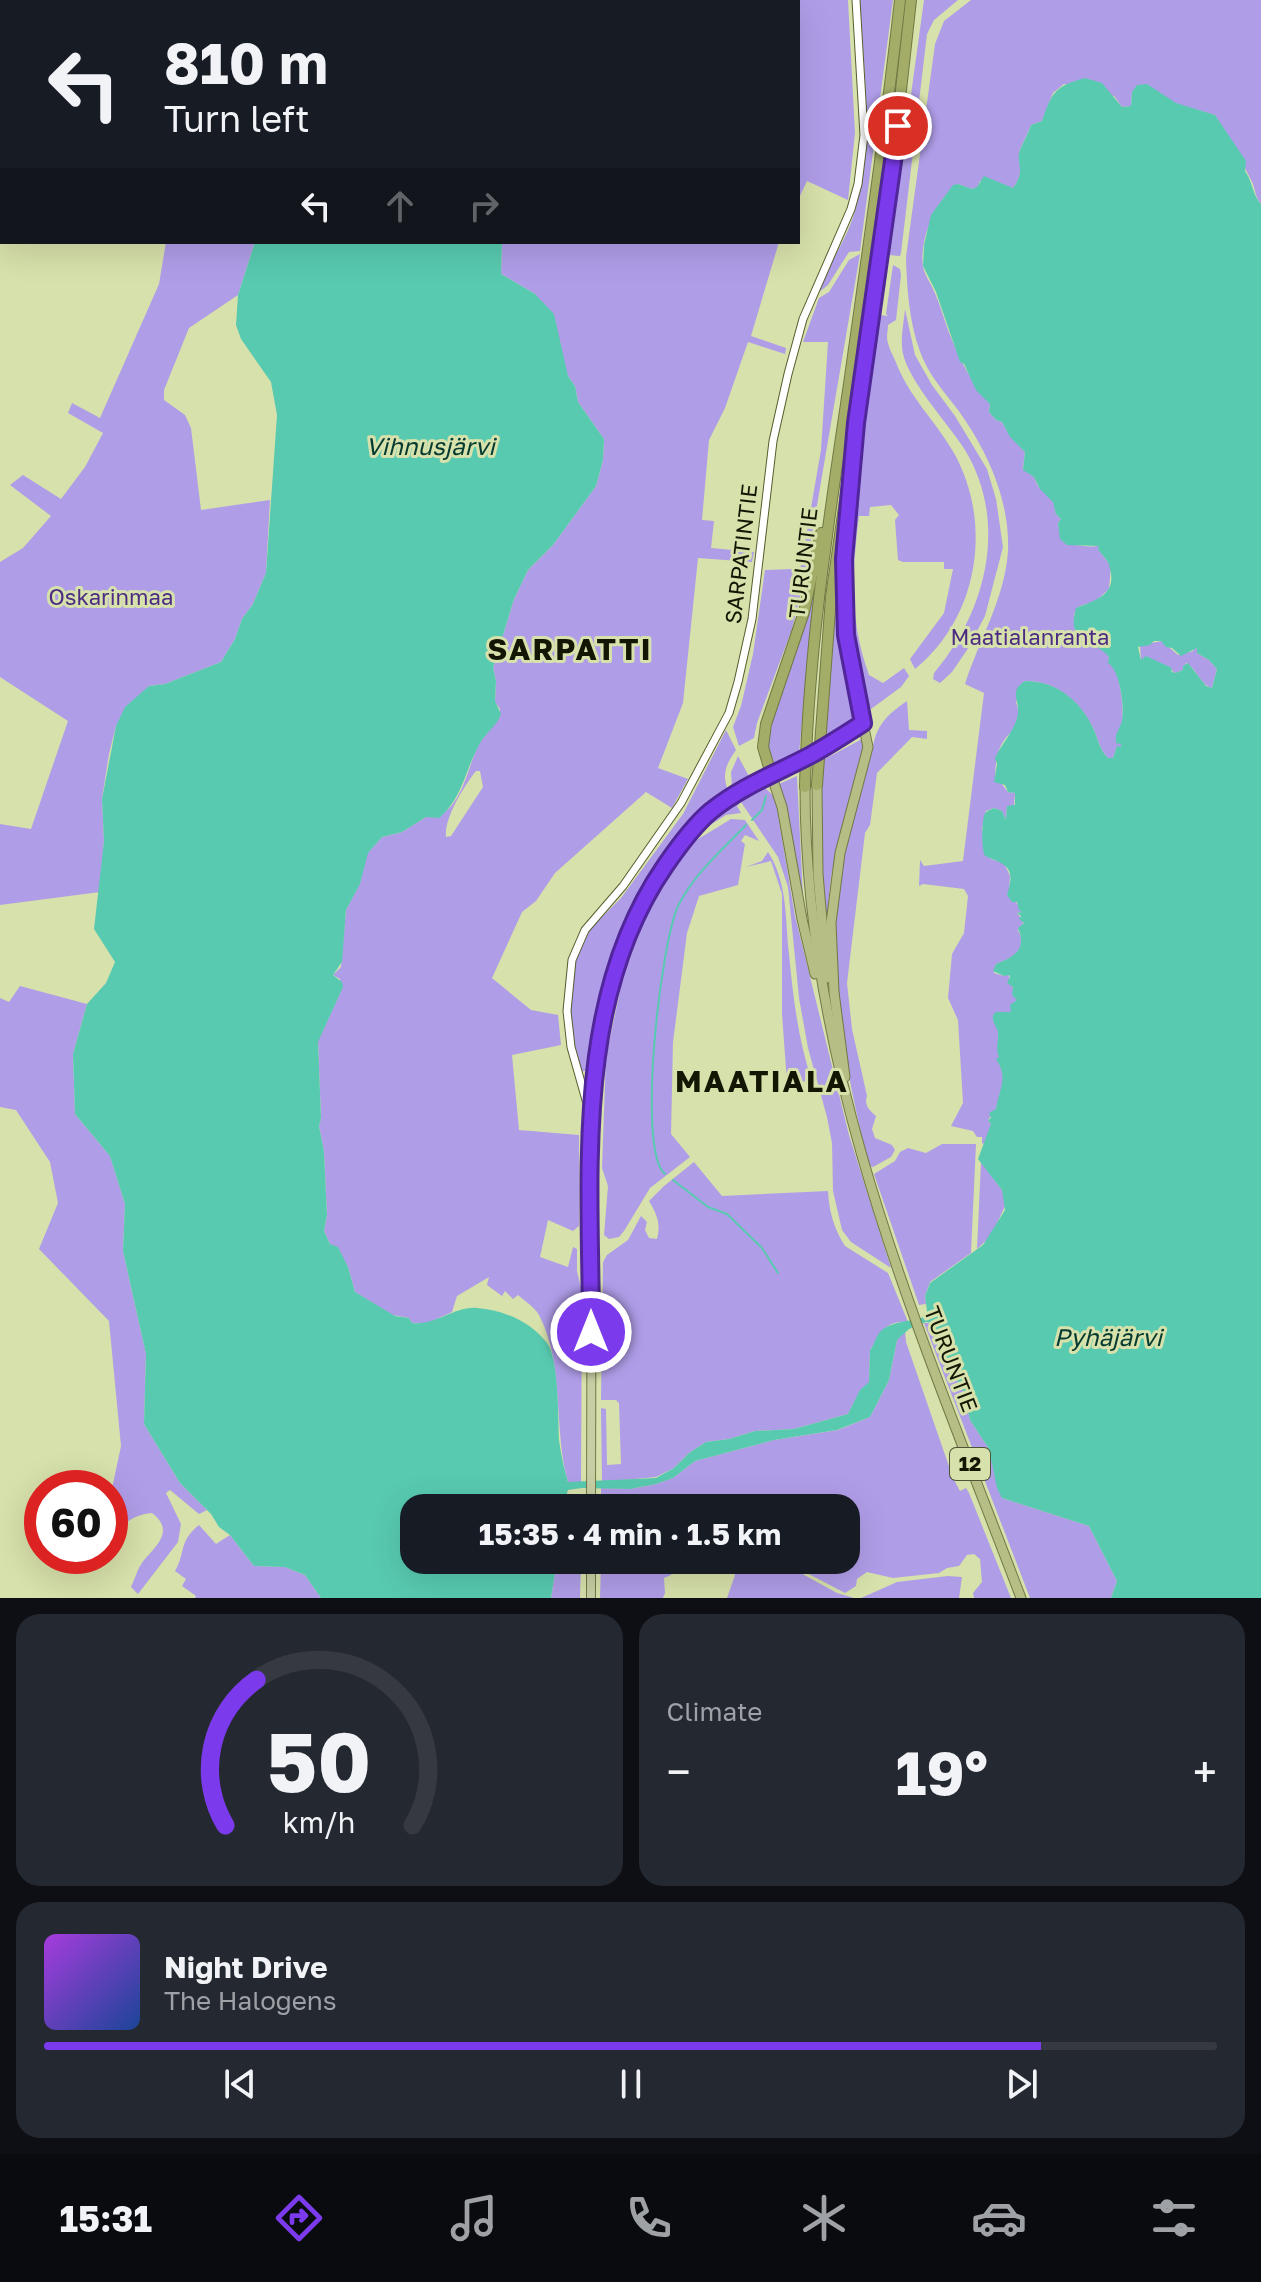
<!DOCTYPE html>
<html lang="en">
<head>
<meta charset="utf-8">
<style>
	body { margin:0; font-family:"Golos Text",sans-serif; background:#242831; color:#f1f3f6; height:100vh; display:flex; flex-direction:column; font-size:30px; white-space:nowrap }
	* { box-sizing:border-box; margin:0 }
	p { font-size:26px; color:#9ea1a6 }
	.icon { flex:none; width:44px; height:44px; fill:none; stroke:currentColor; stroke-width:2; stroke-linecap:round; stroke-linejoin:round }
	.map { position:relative; height:1598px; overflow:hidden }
	.side { display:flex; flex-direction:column; gap:16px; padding:16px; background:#0d0f14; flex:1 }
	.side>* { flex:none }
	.hud { position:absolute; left:0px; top:0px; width:800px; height:244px; box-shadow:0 8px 32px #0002; background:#171b24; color:#f1f3f6; overflow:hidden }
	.speed { position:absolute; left:24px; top:1470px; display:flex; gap:16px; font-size:40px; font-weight:700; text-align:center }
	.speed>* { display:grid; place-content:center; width:104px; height:104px; border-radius:50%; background:#171b24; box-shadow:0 8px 32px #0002; line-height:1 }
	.speed .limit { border:12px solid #d22; background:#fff; color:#111 }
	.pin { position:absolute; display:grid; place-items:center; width:68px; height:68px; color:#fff; margin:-34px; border:4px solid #fff; border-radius:50%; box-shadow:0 2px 8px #0007 }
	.me { position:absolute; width:88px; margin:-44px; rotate:0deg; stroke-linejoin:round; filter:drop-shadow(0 0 6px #0008) }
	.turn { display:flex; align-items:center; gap:28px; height:168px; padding:0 32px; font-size:36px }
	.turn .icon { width:104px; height:104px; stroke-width:2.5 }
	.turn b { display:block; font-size:56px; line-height:68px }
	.lanes { display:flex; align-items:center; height:76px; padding:0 32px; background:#0003; justify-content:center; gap:40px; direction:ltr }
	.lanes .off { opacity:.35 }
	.big { font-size:60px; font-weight:700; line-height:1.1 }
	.side .card { flex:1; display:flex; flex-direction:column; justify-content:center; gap:12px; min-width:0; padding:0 28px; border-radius:24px; background:#242831 }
	.side .dial { align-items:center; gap:0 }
	.dial svg { height:208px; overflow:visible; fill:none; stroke:#363941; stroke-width:7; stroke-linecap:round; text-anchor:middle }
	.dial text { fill:#f1f3f6; stroke:none }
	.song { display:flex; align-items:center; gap:24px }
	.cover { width:96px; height:96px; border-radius:12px; background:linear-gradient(135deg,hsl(280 70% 55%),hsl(220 70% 35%)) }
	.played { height:8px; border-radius:4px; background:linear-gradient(90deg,#7c3aed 85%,#363941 85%) }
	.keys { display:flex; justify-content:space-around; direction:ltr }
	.heat { display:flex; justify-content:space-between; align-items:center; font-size:44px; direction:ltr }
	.side .tiles { flex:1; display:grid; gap:16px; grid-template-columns:1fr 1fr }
	.card:last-child { grid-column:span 2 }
	.trip { position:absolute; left:400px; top:1494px; width:460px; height:80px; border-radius:24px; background:#171b24; box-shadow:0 8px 32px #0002; font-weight:700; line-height:80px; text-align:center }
	.tabs { display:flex; height:128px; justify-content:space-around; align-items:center; background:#090b0e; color:#9ea1a6 }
	.tabs .icon { width:56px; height:56px }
	.tabs .on { color:#7c3aed }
	.tabs b { font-size:36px; color:#f1f3f6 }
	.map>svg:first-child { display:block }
</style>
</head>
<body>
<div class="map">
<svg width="1261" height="1598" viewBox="0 0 1261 1598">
	<rect width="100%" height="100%" fill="#d7e1ab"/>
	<g fill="#b09de8" fill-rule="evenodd">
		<path d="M512,0H848L855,133L848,200L807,181L798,200V2H512Z"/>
		<path d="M860,0H893L860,251L849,252L828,285L819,292C827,266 846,241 854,214C876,144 863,71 860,0Z"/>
		<path d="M924,0H958L934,20L927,34L901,253L900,256L889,255Z"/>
		<path d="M971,0H1261V204C1254,196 1256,189 1251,180C1240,158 1228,136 1215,115L1132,92L1131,106L1122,107L1114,96L1064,84L1053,93L1042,121L1031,125C1028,134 1023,142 1020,150C1016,165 1028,168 1013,188L980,181L977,188L971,189L958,184C936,199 919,240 923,266C924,274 930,282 933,289C940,303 944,320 950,335C959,359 973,385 990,404L989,412L996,420L1002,422L1008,433L1025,452L1023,469L1034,477L1038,486L1054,502L1056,514L1061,519L1058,523L1061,539L1067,545C1078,544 1091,549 1100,545L1098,549L1111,566L1109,589L1096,601L1080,606L1074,614L1075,633C1083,641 1095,642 1103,650C1124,670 1125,718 1121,747H1117L1113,758H1108C1100,750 1098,740 1094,730C1081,702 1056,680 1024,681L1016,702L1019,712L1014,730C998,742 996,758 995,775L1008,792L1015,793L1014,806H1007L1006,820L1002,811L994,808L986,811L982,829L991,859L1004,863L1010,876L1009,893L1023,912L1017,913L1024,922L1018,930C1029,950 1012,958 996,964L994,973L1004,976L1008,974L1017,1000L1012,1011L998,1028L999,1062L1004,1078L996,1109L988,1120L991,1124L986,1142L982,1144V1137H977L973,1131L951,1126L963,1103L958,1020L948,998L952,954L964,933L968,896L964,889L923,884L919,886L920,860L924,866L963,861L984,693L965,684C979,640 1005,598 1008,551C1010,500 987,450 958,410C947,395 934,381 926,365C910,333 907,293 906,257L935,44L944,21Z"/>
		<path d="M166,242H255L238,295L189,328L164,390V400L185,415L191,428L201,510L270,500L266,573L253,604L242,619L235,639L221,662L165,684L149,686L116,726L109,754L102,799L104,840L100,892L0,905V824L31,829L68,721L0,677V562L23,548L51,516L10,485L23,475L61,499L85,467L103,433L68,413L72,403L100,418L159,284Z"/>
		<path d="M502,242H779L751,336L786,348L785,354L748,342L725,408L709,440L702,520L714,521L711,548L754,552L752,562L698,558L683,703L658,768L688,779L672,808L646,792L555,873L536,901L522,912L492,978L531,1010L558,1015L561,1045L512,1055L519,1130L579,1135V1226L573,1231L548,1220L540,1257L568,1267L573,1247L577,1249V1271L582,1292L581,1482H568C553,1429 565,1367 540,1317C536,1308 526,1302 518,1295L513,1299L505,1291L502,1296L487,1285L489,1277L457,1296L452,1312L428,1323H412L409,1318L392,1315L355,1292L348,1267L338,1250L330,1244L324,1231L327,1215L324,1152L319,1126L321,1118L318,1041L341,991L340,979L333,975L341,967L346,910L360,883L366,855L382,837L402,832L426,817C460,819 466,771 478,746C485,732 498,726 500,709L495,702L496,681L493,668L514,599L528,570L553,545L596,486L603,460L604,439L578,402L575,386L568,376L535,294L501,274ZM476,771H480L483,787L451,836L446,837C444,818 464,786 476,771Z"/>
		<path d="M860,254L804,581L792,629L757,723L754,738L739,746L733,727L741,706L753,654L765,570L795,569L801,566L821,450L828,342H803L819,298L829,292L849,260Z"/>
		<path d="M893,265L900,269L901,275L896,320L888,325C888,329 887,333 887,337C887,344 892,354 895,360C908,396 935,420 954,453C993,523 979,617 915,669L910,659L944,613L953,569H944V562H903L898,560L895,520L899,515L891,505L870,507L869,516H859C852,574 849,619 869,675L883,683L904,668L909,676L901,687L871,709L864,700L848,634L850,511L880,315L888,316L886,314Z"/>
		<path d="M905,309L915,355L932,385L955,416L987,469L996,499L1003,547L985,616L967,650L952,672L940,683L933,679L934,673C986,612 1009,523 965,450C949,424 902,375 902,346C901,334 904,321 905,309Z"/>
		<path d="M815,580L799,754L778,764L771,760L768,743L773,717Z"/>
		<path d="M838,590L846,668L855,713L852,724L821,744Z"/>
		<path d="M1162,641L1178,655L1193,651L1195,648L1199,649L1197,653L1209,660L1217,669L1212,688C1200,685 1197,669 1186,663L1183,670L1175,673L1169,668L1141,660L1140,645Z"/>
		<path d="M907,701L909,730L927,731V739L912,737L877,773L870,825L865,833L847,983L852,1029L867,1096C864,1105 869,1110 876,1116L872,1129L875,1138L892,1145L895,1150L891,1157L873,1167L869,1166C846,1071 824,969 839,871C845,831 861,791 872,753C875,727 885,716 907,701Z"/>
		<path d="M726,730L736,750C727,763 722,772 727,788H732L731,772L738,756L750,778C737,788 722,796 710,806C633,871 603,975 588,1070L581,1072L572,1035L570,1012L574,962L581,946L592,927L621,898L683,814Z"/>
		<path d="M862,739C868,772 841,827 834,861C829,884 828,907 827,930L821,863V761Z"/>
		<path d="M797,776L804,918L779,784Z"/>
		<path d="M765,788L775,797L795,916L849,1135L891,1268L851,1242L842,1230L833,1191L832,1143L827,1117L808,1048L799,998L788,887L778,857L741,802L737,806L741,813L726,815L699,832C718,815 740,794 765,788Z"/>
		<path d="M731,819L745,820L759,841L745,835L741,841L745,844L738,885L699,896L687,933L673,1042L671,1134L690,1157L650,1188L624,1231L619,1237L609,1239L604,1235L608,1186L602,1168L606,1057L623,977L645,917L676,866L695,841Z"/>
		<path d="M768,852C788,883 785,919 789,954C793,996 798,1040 812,1081L787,1082L782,1014V894L771,861L746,867L762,861Z"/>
		<path d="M20,986L87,1004L73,1054L75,1114L110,1156L125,1204L123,1251L146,1354L144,1424L180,1483L207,1510L199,1514L170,1490L166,1493L181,1524L178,1542L138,1594L131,1587C135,1579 137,1570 142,1563C153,1548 177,1532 152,1513C129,1515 119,1527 110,1547V1498L121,1446L109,1321L39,1249L58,1203L50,1162L16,1110L0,1107V998L9,1002Z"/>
		<path d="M942,1144H976L971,1253L930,1282L925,1296L926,1304L919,1305L874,1174L895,1161L900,1152L908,1148L926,1153Z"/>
		<path d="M694,1162L722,1196L828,1191C829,1211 834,1229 845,1246L888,1273L908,1322C883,1320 882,1335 870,1350L869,1383L860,1391L848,1414L794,1429L755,1431L729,1439L706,1442L689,1453L674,1468L656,1477L602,1482L601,1408L606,1409L607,1465L621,1464L619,1403L616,1400H601L603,1262L607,1255L628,1240L641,1216L647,1222L645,1230L649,1238L657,1239C661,1224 657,1214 649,1201L664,1186Z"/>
		<path d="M981,1162L1002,1190L1006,1204L991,1236L977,1249Z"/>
		<path d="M924,1323H933L947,1363L964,1392L970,1420L989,1449L1002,1498L1089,1526L1117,1581L1111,1598H1030Z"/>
		<path d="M905,1331L906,1342L953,1478L960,1491L966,1488L969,1493L1011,1598H974L973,1593L982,1582L980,1559L974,1554L967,1555L959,1566L947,1568L939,1573L893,1578L867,1572L857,1579L856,1586L845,1593L782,1560H846V1508H601V1488L630,1489L656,1484L673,1478L695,1461L774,1440L838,1430L870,1417L889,1380L897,1340Z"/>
		<path d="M199,1525L216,1544L230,1535L254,1566L285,1567L305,1575L321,1598H195L196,1596L182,1586L186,1579L175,1571C186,1552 178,1542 199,1525Z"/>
		<path d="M557,1560H581L580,1598H551Z"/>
		<path d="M601,1560H677L671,1575L664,1578L665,1593L663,1598H600Z"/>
		<path d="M722,1560H777L837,1593L854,1598H727L735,1575Z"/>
		<path d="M948,1576L962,1577L959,1598H861L897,1582Z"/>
	</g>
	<path fill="#58cab0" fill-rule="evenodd" d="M1085,78L1102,83L1122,107L1131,106L1132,92L1137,85L1147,84L1176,103L1215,115L1246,161L1245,171C1253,182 1252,194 1261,204V1598H1111L1117,1581L1089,1526L1002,1498L997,1488L989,1449L970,1420L964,1392L947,1363L933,1323L926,1322L909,1329L897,1340L889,1380L870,1417L837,1430L774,1440L695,1461L673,1478L656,1484L630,1489L582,1488L568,1490L565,1500L559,1508H414V1560H557L551,1598H321L305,1575L285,1567L254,1566L230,1535L219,1527L211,1514L180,1483L144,1424L146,1354L123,1251L125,1204L110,1156L75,1114L73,1054L87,1004L106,983L115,962L94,929L104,841L102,799L116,726L125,707L149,686L165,684L221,662L235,639L242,619L253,604L266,573L277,415L271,382L241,339L236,325L238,295L255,242H502L501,274L535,294L554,314L568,376L575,386L578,402L604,439L603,460L596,486L553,545L528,570L514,599L493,668L496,681L495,701L501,714C497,726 485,733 479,745C465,771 462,799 439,818L426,817L402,832L382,837L368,853L360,884L346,910L342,962L333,975L342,982L343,987L318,1042L321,1118L319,1126L324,1152L327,1215L324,1231L330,1244L338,1247L348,1267L355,1292L395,1316L409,1318L412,1323C436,1326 454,1306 477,1308C503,1310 530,1321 547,1343C559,1359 558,1418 559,1440C561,1455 564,1468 568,1482L656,1478L674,1468L689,1453L706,1442L729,1439L755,1431L794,1429L848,1414L860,1390L869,1382L870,1350C875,1344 875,1338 880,1332C890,1321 910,1322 924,1317L927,1311L925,1296L930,1283L983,1245L1005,1210L1002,1190L978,1159L991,1124L988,1120L991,1118L989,1113L996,1109C999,1088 1009,1079 996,1059L999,1057C995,1049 999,1041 998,1032C997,1026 992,1024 993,1015L996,1012H1011L1010,1005L1017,1000L1012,995L1013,987L1007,983L1010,977L1009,975L1004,976L993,971L996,964C1015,957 1027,949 1018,928L1024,923L1019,919L1021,916L1017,913L1022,912L1019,910L1017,902H1012L1007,895C1016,867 1007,865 985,856C981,848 982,824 984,816C985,811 990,810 994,808L1002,811L1006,820L1007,806L1015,805V793L1008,792L1005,785L994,782L997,764L995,758C1002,742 1020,725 1018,708C1017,697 1011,690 1025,681C1057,681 1081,701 1094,730C1098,740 1100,750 1108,758H1113L1117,746L1121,747V744L1116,743C1115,733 1118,732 1121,724C1126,712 1120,669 1108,663L1109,657C1091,636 1066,644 1076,608C1100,599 1118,593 1109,565C1108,560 1101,554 1098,549L1099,546L1067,545L1060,539L1058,523L1061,519L1056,514L1053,502L1040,489L1034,477L1023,470L1025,452L1010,437L1002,422L996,420L989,412L990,404L976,390L964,364L960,362L936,292L923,266L924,245L931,215L953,185L958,184L972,189L977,187L984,176L1013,188C1027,169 1015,164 1020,150C1024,141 1028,134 1031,125L1042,121C1052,92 1055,86 1085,78ZM1154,641H1161L1166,647L1172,648L1181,656L1197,648V653L1209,660L1217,669L1212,688L1206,686L1188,663L1183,666V670L1175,673L1171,671L1172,668L1146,656L1141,660L1138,647L1150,645Z"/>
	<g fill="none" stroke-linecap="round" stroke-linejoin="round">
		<g stroke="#58cab0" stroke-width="2">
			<path d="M752,820L762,810L766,796"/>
			<path d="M665,1174C636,1151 661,938 679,904C695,873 722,850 746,825"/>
			<path d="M673,1180L708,1207L727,1214L762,1248L778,1273"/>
		</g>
		<g stroke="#565d2c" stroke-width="9">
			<path id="secondary" d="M592,1110L586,1100L571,1047L567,1011L572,960L585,930L623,886L681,803L729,713L738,682L752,619L773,441L788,374L803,319L851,209L858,184L864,135L856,0"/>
		</g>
		<g stroke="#717844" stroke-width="10">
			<g id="primary">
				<path d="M836,741L863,723"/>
				<path d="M591,1508L592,1110C599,1022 618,935 668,861C681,843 695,824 712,810C735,792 760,779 786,767"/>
				<path d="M591,1598V1560"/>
			</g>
		</g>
		<g stroke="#717844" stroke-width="11">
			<g id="trunk">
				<path d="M771,774L782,807L802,919L815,974"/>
				<path d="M817,785L818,874L827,978"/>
				<path d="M805,787C805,1074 921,1334 1021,1598"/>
				<path d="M845,1077L834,992L831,923L840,853L868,747L863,723"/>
			</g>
		</g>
		<g stroke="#717844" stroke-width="12">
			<g id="motorway">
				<path d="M846,537C841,601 849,660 863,723"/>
				<path d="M771,774L763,747L766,724L804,612L821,533"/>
				<path d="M817,785L831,597L890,189L911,0"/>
				<path d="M805,787C808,651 829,518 849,384C867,256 886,128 900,0"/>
			</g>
		</g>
		<use href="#secondary" stroke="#fff" stroke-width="7"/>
		<use href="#primary" stroke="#c8cea4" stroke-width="8"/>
		<use href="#trunk" stroke="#b6be86" stroke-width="9"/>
		<use href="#motorway" stroke="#a3ad67" stroke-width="10"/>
		<g stroke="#717844" stroke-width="10" stroke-linecap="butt">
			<path id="primary-bridge" d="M786,767L836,741"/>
		</g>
		<use href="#primary-bridge" stroke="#c8cea4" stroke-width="8"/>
	</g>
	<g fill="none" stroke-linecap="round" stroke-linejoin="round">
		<g stroke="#51269a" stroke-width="20">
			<path id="route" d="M591,1332C591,1178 572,1001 665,866C678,847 693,826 711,811C742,786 777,773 811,755C829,745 846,734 863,723L846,635L844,559L856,423L898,126"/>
		</g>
		<use href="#route" stroke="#7c3aed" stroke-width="14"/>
	</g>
	<g text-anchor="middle" stroke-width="6" stroke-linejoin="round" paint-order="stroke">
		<rect fill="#d7e1ab" stroke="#4e5335" stroke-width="2" x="950" y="1448" width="40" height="32" rx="6"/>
		<g font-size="20" font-weight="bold" fill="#131603">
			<text x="970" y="1471">12</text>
		</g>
		<g font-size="22" fill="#131603" stroke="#d7e1ab">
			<text transform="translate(741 554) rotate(-83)" y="8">SARPATINTIE</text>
			<text transform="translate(803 563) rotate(-83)" y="8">TURUNTIE</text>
			<text transform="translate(951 1359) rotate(69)" y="8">TURUNTIE</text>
		</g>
		<g font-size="22" fill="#4b2b83" stroke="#d7e1ab">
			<text x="111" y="605">Oskarinmaa</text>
			<text x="1030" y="645">Maatialanranta</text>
		</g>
		<g font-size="24" font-style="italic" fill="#053b31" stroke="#d7e1ab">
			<text x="430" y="455">Vihnusjärvi</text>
			<text x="1108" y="1346">Pyhäjärvi</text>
		</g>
		<g font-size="30" font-weight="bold" letter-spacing="2" fill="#131603" stroke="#d7e1ab">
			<text x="570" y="660">SARPATTI</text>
			<text x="762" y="1092">MAATIALA</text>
		</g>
	</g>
</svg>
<div class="speed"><div class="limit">60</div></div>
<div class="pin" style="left:898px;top:126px;background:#d93025"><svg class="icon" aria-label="arrive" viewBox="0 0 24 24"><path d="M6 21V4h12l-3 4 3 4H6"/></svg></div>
<svg class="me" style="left:591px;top:1332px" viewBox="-20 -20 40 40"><circle r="17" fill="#7c3aed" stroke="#fff" stroke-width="3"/><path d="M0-11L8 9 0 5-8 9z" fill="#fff"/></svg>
<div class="trip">15:35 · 4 min · 1.5 km</div>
<div class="hud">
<div class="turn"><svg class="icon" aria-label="left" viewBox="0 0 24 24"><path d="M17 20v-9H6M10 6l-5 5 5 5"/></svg><div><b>810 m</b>Turn left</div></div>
<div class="lanes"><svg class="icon" aria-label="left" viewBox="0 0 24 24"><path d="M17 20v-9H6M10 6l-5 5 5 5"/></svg><svg class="icon off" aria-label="ahead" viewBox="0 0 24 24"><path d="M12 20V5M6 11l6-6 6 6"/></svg><svg class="icon off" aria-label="right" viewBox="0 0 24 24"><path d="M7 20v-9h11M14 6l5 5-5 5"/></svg></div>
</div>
</div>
<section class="side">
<div class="tiles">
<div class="card dial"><svg viewBox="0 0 100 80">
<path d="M14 69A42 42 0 1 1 86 69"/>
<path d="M14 69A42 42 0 0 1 26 13" stroke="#7c3aed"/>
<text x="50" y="56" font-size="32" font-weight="700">50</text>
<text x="50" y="72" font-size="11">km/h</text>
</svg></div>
<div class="card"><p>Climate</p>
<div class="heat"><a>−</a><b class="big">19°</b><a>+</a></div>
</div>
<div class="card">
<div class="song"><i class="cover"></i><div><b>Night Drive</b><p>The Halogens</p></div></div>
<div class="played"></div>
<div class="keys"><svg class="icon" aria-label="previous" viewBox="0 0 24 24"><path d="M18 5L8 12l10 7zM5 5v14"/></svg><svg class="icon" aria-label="pause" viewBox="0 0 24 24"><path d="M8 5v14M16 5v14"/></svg><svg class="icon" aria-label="next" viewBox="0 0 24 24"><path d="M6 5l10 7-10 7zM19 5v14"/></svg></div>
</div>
</div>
</section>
<nav class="tabs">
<b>15:31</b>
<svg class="icon on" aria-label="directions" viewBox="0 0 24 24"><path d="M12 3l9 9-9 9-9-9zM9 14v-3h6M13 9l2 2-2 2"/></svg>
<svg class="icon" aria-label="music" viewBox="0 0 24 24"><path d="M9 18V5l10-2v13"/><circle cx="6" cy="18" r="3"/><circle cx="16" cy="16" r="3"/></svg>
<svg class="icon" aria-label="phone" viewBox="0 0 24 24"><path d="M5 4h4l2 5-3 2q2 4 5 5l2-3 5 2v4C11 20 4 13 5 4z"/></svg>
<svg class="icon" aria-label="climate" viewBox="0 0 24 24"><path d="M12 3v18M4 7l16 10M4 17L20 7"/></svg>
<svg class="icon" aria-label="car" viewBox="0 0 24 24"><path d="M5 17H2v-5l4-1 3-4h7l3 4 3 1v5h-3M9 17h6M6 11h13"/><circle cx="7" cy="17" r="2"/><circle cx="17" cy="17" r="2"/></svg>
<svg class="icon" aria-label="filters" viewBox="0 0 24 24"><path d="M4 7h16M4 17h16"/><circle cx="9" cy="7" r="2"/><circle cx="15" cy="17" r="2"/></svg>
</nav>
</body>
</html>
